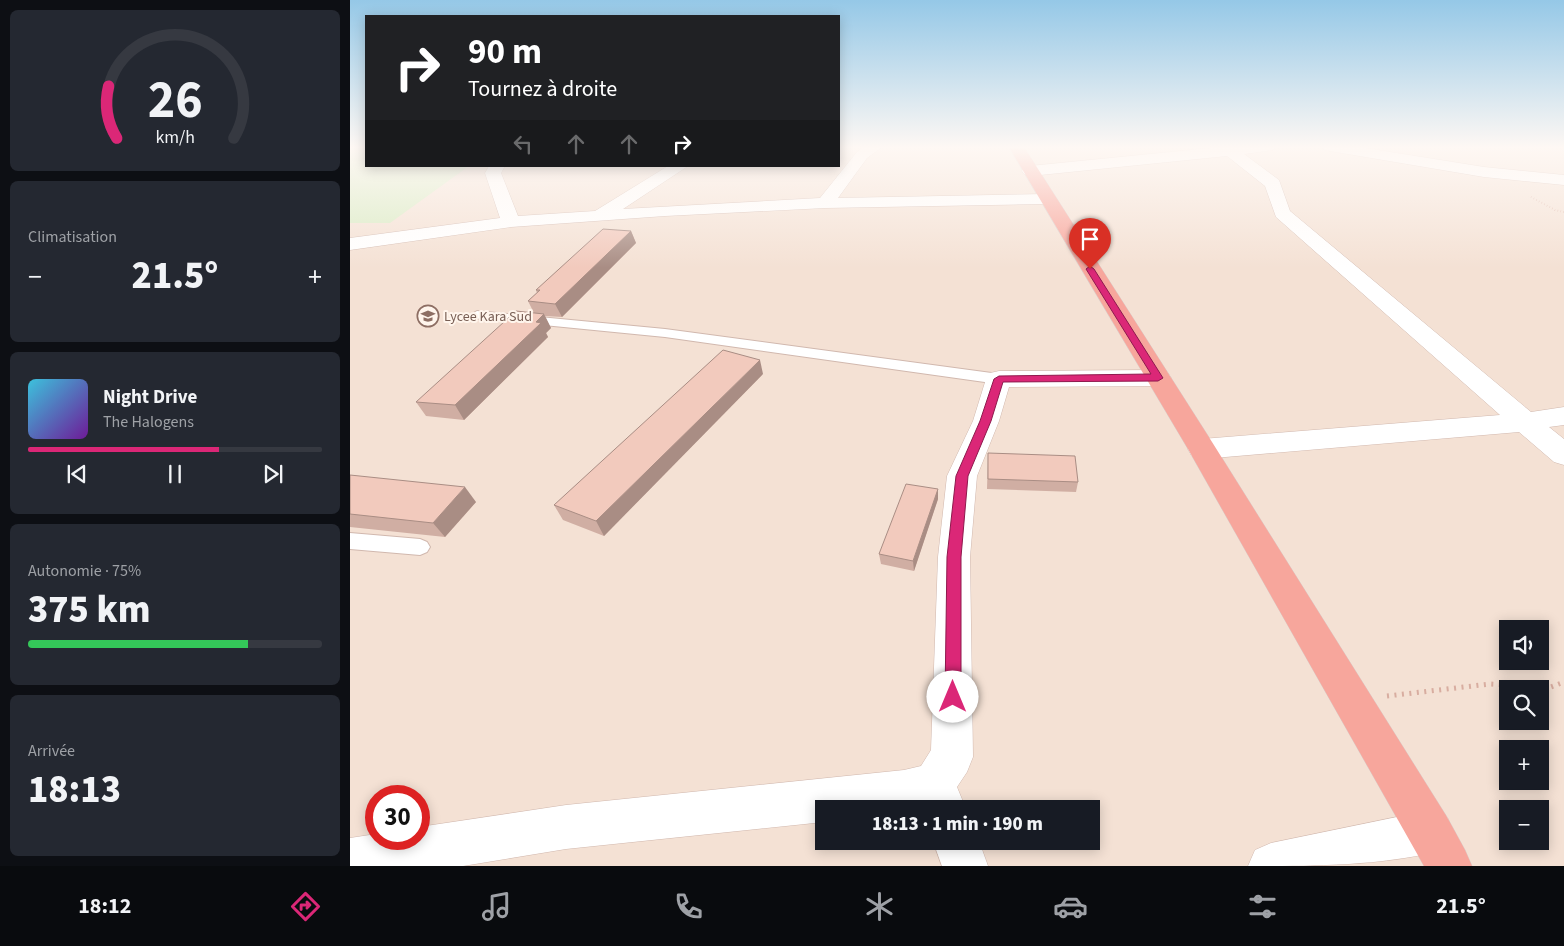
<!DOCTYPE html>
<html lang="fr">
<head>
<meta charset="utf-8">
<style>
	body { margin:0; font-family:"Source Sans 3",sans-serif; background:#242831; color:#f1f3f6; height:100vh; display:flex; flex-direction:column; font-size:19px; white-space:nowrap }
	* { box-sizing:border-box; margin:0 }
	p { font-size:16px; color:#9ea1a6 }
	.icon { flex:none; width:28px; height:28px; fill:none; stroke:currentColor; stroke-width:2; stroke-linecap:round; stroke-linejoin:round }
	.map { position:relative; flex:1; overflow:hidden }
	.details { display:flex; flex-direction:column; gap:10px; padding:10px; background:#0d0f14; width:350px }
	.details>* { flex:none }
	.guide { position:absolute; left:15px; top:15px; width:475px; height:152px; border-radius:0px; box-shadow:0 2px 12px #0003; background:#202124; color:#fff; overflow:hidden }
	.buttons { position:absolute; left:1149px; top:620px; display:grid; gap:10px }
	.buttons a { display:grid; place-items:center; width:50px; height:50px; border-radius:0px; background:#171b24; box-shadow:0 2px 12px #0003; font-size:25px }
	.speed { position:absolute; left:15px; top:785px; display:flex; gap:10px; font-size:25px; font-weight:700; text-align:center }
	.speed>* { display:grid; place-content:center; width:65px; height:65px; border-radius:50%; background:#171b24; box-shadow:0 2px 12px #0003; line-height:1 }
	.speed .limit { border:8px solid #d22; background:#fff; color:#111 }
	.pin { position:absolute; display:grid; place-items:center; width:42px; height:42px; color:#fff; margin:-51px -21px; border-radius:50% 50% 50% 0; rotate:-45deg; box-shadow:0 0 5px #0007 }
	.pin .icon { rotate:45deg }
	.me { position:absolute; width:55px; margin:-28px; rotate:0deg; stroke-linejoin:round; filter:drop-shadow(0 0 4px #0008) }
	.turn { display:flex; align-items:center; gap:18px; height:105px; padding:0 20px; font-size:22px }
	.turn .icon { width:65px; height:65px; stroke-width:2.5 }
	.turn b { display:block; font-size:35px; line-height:42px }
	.lanes { display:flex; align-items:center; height:48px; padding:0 20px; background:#0003; justify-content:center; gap:25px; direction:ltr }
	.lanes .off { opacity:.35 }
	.big { font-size:38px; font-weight:800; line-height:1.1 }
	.details .widget { flex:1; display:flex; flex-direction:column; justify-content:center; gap:8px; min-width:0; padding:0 18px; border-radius:8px; background:#242831 }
	.details .dial { align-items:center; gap:0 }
	.dial svg { height:130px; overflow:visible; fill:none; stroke:#363941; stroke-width:7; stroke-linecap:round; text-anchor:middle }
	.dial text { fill:#f1f3f6; stroke:none }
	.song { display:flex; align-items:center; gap:15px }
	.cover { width:60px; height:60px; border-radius:8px; background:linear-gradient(135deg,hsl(190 70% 55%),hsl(280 70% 35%)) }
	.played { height:5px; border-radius:2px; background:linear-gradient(90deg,#db2777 65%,#363941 65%) }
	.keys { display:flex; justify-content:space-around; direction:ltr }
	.heat { display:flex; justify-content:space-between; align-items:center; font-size:28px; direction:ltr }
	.charge { height:8px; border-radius:4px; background:linear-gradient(90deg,#34c759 75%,#363941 0) }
	.trip { position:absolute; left:465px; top:800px; width:285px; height:50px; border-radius:0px; background:#171b24; box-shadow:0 2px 12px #0003; font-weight:800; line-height:50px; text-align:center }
	.tabs { display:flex; height:80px; justify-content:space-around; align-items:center; background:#090b0e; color:#9ea1a6 }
	.tabs .icon { width:35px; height:35px }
	.tabs .on { color:#db2777 }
	.tabs b { font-size:22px; color:#f1f3f6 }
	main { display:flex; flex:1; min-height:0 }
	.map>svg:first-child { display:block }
</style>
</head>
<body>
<main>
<section class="details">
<div class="widget dial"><svg viewBox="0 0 100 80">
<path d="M14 69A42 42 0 1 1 86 69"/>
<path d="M14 69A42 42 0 0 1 9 37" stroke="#db2777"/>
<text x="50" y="56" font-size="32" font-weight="700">26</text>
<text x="50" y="72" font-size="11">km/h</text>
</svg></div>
<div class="widget"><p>Climatisation</p>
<div class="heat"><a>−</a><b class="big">21.5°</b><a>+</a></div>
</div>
<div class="widget">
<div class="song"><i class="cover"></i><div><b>Night Drive</b><p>The Halogens</p></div></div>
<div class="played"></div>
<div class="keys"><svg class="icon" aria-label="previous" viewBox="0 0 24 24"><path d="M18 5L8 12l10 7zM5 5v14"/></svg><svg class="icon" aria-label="pause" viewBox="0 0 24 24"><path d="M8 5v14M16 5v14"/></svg><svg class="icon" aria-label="next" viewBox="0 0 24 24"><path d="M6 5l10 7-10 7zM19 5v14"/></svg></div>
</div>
<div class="widget"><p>Autonomie · 75%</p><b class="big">375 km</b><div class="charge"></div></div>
<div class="widget"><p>Arrivée</p><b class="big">18:13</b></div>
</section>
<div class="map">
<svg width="1214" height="866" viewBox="0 0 1214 866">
	<rect width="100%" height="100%" fill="#fdf0e6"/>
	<path fill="#f4e1d4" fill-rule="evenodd" d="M0,147H16V166H489V147H1214V866H0ZM1158,629H1190V661H1158ZM1158,689H1190V721H1158ZM1158,749H1190V781H1158ZM26,796H69V839H26ZM474,809H741V841H474ZM1158,809H1190V841H1158Z"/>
	<path fill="#d9ebc4" d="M0,147H16V166H119L40,223H0Z"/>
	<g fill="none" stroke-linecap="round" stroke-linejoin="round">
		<g stroke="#d1b8ae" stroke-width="2">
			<g id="lane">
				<path d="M127,311L315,329L649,374L654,376L656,379L654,382L649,384L315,337L122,318L120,315Z"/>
				<path d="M0,533L70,539L77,542L80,547L77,552L70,555L0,549Z"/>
			</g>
		</g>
		<g stroke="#d1b8ae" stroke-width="1">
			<g id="street">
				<path d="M514,147H532L517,158L488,198L697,194L703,195L706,199L703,203L697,204L475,208L315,216L161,227L0,250V238L150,218L135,173L139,166H155L151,173L168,216L245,211L318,166H338L273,209L470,198L507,152Z"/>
				<path d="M871,147H925L923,150L894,154L929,180L940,211L1181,412L1214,407V425L1199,427L1214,439V465L1204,462L1169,432L852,459L842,456L838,449L842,442L852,439L1150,415L926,217L915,186L877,156L680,176L674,174L672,171L674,168L680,166Z"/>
				<path d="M973,147H1009L1134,167L1214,175V185L1134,177L980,151L975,150Z"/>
				<path d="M808,370L817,372L821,378L817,384L808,386L659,387L649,421L627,476L620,557L623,757L617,772L607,787L616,809H474V822L216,849L113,866H0V838L26,834V839H69V827L216,805L554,770L571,766L581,750L588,557L597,476L623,421L636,379L640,373L649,371Z"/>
				<path d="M1081,810L1097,817L1104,833L1097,849C1035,866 964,866 898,866L905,850L921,843Z"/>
				<path d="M583,841H629L638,866H592Z"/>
			</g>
		</g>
		<g stroke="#d9cfcc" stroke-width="1">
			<path id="highway" d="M659,147H674L862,442L1097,817L1115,850L1122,866H1074L838,449Z"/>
		</g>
		<path stroke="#d8ada0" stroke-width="2" stroke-dasharray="0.5 2.5" stroke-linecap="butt" d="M1181,197L1205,210L1214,212"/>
		<path stroke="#d8ada0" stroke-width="5" stroke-dasharray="2 5.5" stroke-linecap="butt" d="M1037,696L1140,684L1201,687L1214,682"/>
		<use href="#lane" fill="#fff" fill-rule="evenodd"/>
		<use href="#street" fill="#fff" fill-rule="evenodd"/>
		<use href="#highway" fill="#f7a69c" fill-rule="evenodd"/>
	</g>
	<g fill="#d0aea3">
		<path d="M281,231L286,243L212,317L195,316L201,328L196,333L198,337L114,420L76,416L66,402L184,313L178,301L187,293L186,290Z"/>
		<path d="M413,374L254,536L213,520L204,505Z"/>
		<path d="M638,453L728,482L726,492L637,489Z"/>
		<path d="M0,475L126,502L95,537L0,527Z"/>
		<path d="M588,489V499L564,571L531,564L529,554Z"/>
	</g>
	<g fill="#a98d84">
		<path d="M281,231L286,243L212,317L205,304Z"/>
		<path d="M194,314L201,328L196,333L198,337L114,420L105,405Z"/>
		<path d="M410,360L413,374L254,536L246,521Z"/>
		<path d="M115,487L126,502L95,537L83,523Z"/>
		<path d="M588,489V499L564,571L563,561Z"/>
	</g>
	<g fill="#f2cabd" stroke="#a98d84">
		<path d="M253,229L281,231L205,304L178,301L190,290H186Z"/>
		<path d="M166,311L194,314L186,322L191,323L105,405L66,402Z"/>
		<path d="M373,350L410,360L246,521L204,505Z"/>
		<path d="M638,453L725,456L728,482L638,479Z"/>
		<path d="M0,475L115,487L83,523L0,514Z"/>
		<path d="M556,484L588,489L563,561L529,554Z"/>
	</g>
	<linearGradient id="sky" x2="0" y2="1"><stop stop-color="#95c8e7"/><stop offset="0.55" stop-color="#fef8f4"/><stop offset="1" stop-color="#fef8f4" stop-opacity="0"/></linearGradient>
	<rect width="1214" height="268" fill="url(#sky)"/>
	<path fill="#db2777" stroke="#8e194d" d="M740,266L744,269L813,378L808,381L653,382L641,421L618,476L611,557V697L609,702L603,705L597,702L595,697L597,557L606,476L630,421L644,379L649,376L801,374L736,269Z"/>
	<defs>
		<g id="school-ring" transform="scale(1.125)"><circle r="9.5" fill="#fff5ec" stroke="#8d6e63" stroke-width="1.5"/><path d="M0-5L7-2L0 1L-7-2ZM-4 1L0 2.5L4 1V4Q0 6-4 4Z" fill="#8d6e63"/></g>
	</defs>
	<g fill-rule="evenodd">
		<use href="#school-ring" x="78" y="316"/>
	</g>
	<g text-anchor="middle" stroke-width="4" stroke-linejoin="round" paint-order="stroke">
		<g font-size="14" fill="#785e54" stroke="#fff5ec" text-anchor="start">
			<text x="94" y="321">Lycee Kara Sud</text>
		</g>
	</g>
</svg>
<div class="buttons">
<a><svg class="icon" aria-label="sound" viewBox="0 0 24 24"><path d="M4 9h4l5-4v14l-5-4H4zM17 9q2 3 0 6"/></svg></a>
<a><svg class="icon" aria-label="search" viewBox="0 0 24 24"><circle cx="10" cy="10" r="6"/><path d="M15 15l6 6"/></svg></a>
<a>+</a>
<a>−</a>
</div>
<div class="speed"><div class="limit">30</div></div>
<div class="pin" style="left:740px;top:269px;background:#d93025"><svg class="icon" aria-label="arrive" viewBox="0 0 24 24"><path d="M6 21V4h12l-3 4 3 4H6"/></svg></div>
<svg class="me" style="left:603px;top:697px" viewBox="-20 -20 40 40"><circle r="19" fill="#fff"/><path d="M0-13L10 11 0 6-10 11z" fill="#db2777"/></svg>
<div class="trip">18:13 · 1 min · 190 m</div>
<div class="guide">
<div class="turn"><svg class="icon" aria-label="right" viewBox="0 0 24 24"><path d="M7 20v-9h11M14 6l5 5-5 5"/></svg><div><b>90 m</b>Tournez à droite</div></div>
<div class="lanes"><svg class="icon off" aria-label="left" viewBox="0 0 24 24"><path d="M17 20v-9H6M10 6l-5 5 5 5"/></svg><svg class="icon off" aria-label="ahead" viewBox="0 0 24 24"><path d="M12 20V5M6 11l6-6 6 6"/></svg><svg class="icon off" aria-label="ahead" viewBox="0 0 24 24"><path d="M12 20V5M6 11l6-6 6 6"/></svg><svg class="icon" aria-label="right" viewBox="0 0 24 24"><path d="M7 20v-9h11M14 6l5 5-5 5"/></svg></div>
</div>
</div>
</main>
<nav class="tabs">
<b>18:12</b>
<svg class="icon on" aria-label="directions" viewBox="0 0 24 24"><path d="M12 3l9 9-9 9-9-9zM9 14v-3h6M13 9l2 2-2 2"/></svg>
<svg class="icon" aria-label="music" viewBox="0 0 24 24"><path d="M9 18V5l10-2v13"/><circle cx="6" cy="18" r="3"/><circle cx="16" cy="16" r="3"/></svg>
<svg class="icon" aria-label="phone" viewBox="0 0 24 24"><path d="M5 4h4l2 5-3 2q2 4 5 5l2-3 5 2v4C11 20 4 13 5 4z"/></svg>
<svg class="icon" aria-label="climate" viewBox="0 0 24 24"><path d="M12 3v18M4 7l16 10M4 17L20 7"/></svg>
<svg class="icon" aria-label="car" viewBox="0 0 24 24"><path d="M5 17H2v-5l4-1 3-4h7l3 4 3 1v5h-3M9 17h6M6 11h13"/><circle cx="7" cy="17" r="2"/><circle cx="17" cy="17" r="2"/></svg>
<svg class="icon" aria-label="filters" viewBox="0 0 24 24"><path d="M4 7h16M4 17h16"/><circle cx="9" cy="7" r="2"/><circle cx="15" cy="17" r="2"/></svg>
<b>21.5°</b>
</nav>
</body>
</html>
